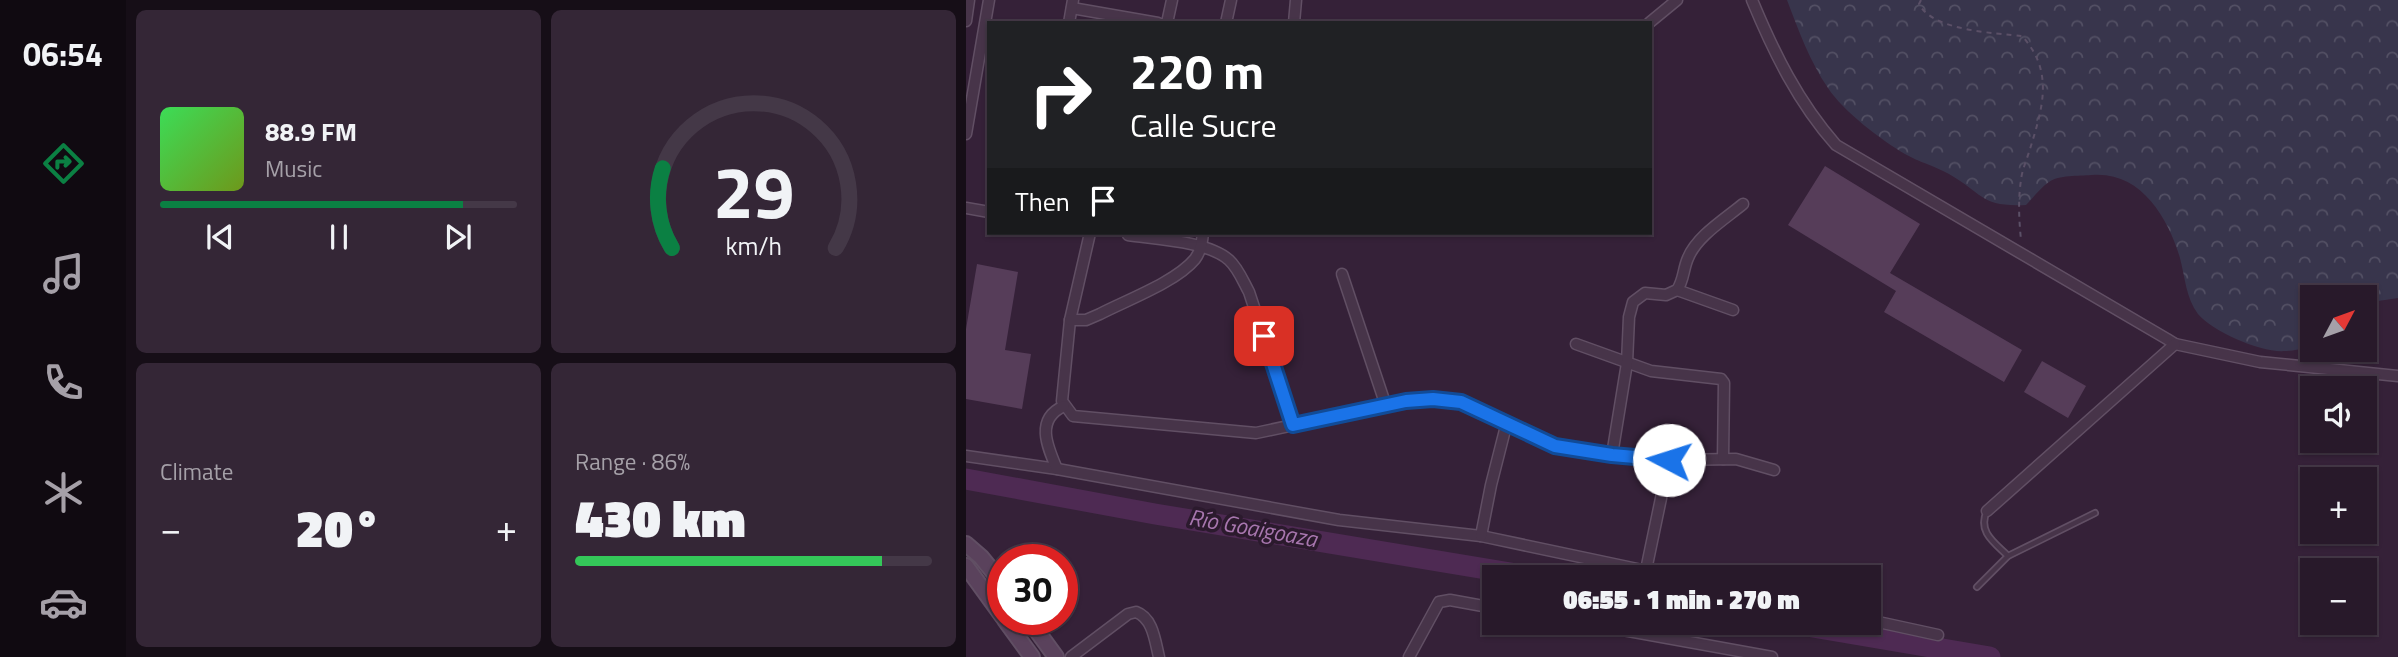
<!DOCTYPE html>
<html lang="en">
<head>
<meta charset="utf-8">
<style>
	body { margin:0; font-family:"Titillium Web",sans-serif; background:#342636; color:#f1f3f6; height:100vh; display:flex; flex-direction:column; font-size:26px; white-space:nowrap }
	* { box-sizing:border-box; margin:0 }
	p { font-size:23px; color:#a5a0a8 }
	.icon { flex:none; width:38px; height:38px; fill:none; stroke:currentColor; stroke-width:2; stroke-linecap:round; stroke-linejoin:round }
	.map { position:relative; flex:1; overflow:hidden }
	.panel { display:flex; flex-direction:column; gap:10px; padding:10px; background:#160e17; width:840px }
	.panel>* { flex:none }
	.guide { position:absolute; left:21px; top:21px; width:665px; height:214px; border-radius:0px; box-shadow:0 2px 5px #0004,0 0 0 2px #443847; background:#202124; color:#fff; overflow:hidden }
	.needle { width:46px; rotate:49deg }
	.fabs { position:absolute; left:1334px; top:285px; display:grid; gap:14px }
	.fabs a { display:grid; place-items:center; width:77px; height:77px; border-radius:0px; background:#28192a; box-shadow:0 2px 5px #0004,0 0 0 2px #443847; font-size:35px }
	.speed { position:absolute; left:21px; top:544px; display:flex; gap:14px; font-size:35px; font-weight:700; text-align:center }
	.speed>* { display:grid; place-content:center; width:91px; height:91px; border-radius:50%; background:#28192a; box-shadow:0 2px 5px #0004,0 0 0 2px #443847; line-height:1 }
	.speed .limit { border:10px solid #d22; background:#fff; color:#111 }
	.pin { position:absolute; display:grid; place-items:center; width:60px; height:60px; color:#fff; margin:-30px; border-radius:14px; box-shadow:0 4px 10px #0006 }
	.me { position:absolute; width:77px; margin:-38px; rotate:275deg; stroke-linejoin:round; filter:drop-shadow(0 0 5px #0008) }
	.turn { display:flex; align-items:center; gap:24px; height:147px; padding:0 28px; font-size:32px }
	.turn .icon { width:91px; height:91px; stroke-width:2.5 }
	.turn b { display:block; font-size:49px; line-height:60px }
	.then { display:flex; align-items:center; height:66px; padding:0 28px; background:#0003; gap:14px; font-size:26px }
	.big { font-size:52px; font-weight:800; line-height:1.1 }
	.panel .card { flex:1; display:flex; flex-direction:column; justify-content:center; gap:10px; min-width:0; padding:0 24px; border-radius:10px; background:#342636 }
	.panel .dial { align-items:center; gap:0 }
	.dial svg { height:182px; overflow:visible; fill:none; stroke:#443847; stroke-width:7; stroke-linecap:round; text-anchor:middle }
	.dial text { fill:#f1f3f6; stroke:none }
	.song { display:flex; align-items:center; gap:21px }
	.cover { width:84px; height:84px; border-radius:10px; background:linear-gradient(135deg,hsl(130 70% 55%),hsl(80 70% 35%)) }
	.played { height:7px; border-radius:4px; background:linear-gradient(90deg,#0b8043 85%,#443847 85%) }
	.keys { display:flex; justify-content:space-around; direction:ltr }
	.heat { display:flex; justify-content:space-between; align-items:center; font-size:38px; direction:ltr }
	.charge { height:10px; border-radius:5px; background:linear-gradient(90deg,#34c759 86%,#443847 0) }
	.panel .tiles { flex:1; display:grid; gap:10px; grid-template-columns:repeat(2,1fr) }
	.trip { position:absolute; left:516px; top:565px; width:399px; height:70px; border-radius:0px; background:#28192a; box-shadow:0 2px 5px #0004,0 0 0 2px #443847; font-weight:800; line-height:70px; text-align:center }
	main { display:flex; flex:1; min-height:0 }
	.tab-bar { display:flex; flex-direction:column; width:126px; justify-content:space-around; align-items:center; background:#100a11; color:#a5a0a8 }
	.tab-bar .icon { width:49px; height:49px }
	.tab-bar .on { color:#0b8043 }
	.tab-bar b { font-size:32px; color:#f1f3f6 }
	.map>svg:first-child { display:block }
</style>
</head>
<body>
<main>
<nav class="tab-bar">
<b>06:54</b>
<svg class="icon on" aria-label="directions" viewBox="0 0 24 24"><path d="M12 3l9 9-9 9-9-9zM9 14v-3h6M13 9l2 2-2 2"/></svg>
<svg class="icon" aria-label="music" viewBox="0 0 24 24"><path d="M9 18V5l10-2v13"/><circle cx="6" cy="18" r="3"/><circle cx="16" cy="16" r="3"/></svg>
<svg class="icon" aria-label="phone" viewBox="0 0 24 24"><path d="M5 4h4l2 5-3 2q2 4 5 5l2-3 5 2v4C11 20 4 13 5 4z"/></svg>
<svg class="icon" aria-label="climate" viewBox="0 0 24 24"><path d="M12 3v18M4 7l16 10M4 17L20 7"/></svg>
<svg class="icon" aria-label="car" viewBox="0 0 24 24"><path d="M5 17H2v-5l4-1 3-4h7l3 4 3 1v5h-3M9 17h6M6 11h13"/><circle cx="7" cy="17" r="2"/><circle cx="17" cy="17" r="2"/></svg>
</nav>
<section class="panel">
<div class="tiles">
<div class="card">
<div class="song"><i class="cover"></i><div><b>88.9 FM</b><p>Music</p></div></div>
<div class="played"></div>
<div class="keys"><svg class="icon" aria-label="previous" viewBox="0 0 24 24"><path d="M18 5L8 12l10 7zM5 5v14"/></svg><svg class="icon" aria-label="pause" viewBox="0 0 24 24"><path d="M8 5v14M16 5v14"/></svg><svg class="icon" aria-label="next" viewBox="0 0 24 24"><path d="M6 5l10 7-10 7zM19 5v14"/></svg></div>
</div>
<div class="card dial"><svg viewBox="0 0 100 80">
<path d="M14 69A42 42 0 1 1 86 69"/>
<path d="M14 69A42 42 0 0 1 10 34" stroke="#0b8043"/>
<text x="50" y="56" font-size="32" font-weight="700">29</text>
<text x="50" y="72" font-size="11">km/h</text>
</svg></div>
<div class="card"><p>Climate</p>
<div class="heat"><a>−</a><b class="big">20°</b><a>+</a></div>
</div>
<div class="card"><p>Range · 86%</p><b class="big">430 km</b><div class="charge"></div></div>
</div>
</section>
<div class="map">
<svg width="1432" height="657" viewBox="0 0 1432 657">
	<defs>
		<pattern id="forest-crowns" width="20" height="18" patternUnits="userSpaceOnUse" patternTransform="scale(1.75)"><rect width="20" height="18" fill="#38354c"/><path d="M2 6a3 3 0 1 1 6 0M12 15a3 3 0 1 1 6 0" fill="none" stroke="#535064"/></pattern>
	</defs>
	<rect width="100%" height="100%" fill="#352138"/>
	<path fill="url(#forest-crowns)" d="M821,0H1432V298L1412,301L1398,311V298H1346V347C1337,348 1328,351 1319,351C1296,353 1247,332 1232,314C1220,298 1219,277 1214,258C1202,217 1174,170 1125,175C1113,176 1092,175 1083,182C1074,188 1067,198 1060,205C1014,207 1018,194 983,174C969,166 953,162 939,154C915,140 877,111 862,88C844,62 832,29 821,0Z"/>
	<g fill="none" stroke-linecap="round" stroke-linejoin="round">
		<g stroke="#4e2a53" stroke-width="21">
			<path d="M0,479L189,514L574,578"/>
			<path d="M823,623L1024,657"/>
		</g>
	</g>
	<g fill="#563d59">
		<path d="M859,166L954,224L924,273L1056,350L1038,382L918,312L930,291L822,225Z"/>
		<path d="M11,264L52,272L39,350L65,354L56,409L0,399V329Z"/>
		<path d="M1076,361L1120,386L1102,418L1058,392Z"/>
	</g>
	<g fill="none" stroke-linecap="round" stroke-linejoin="round">
		<g stroke="#614f64" stroke-width="8">
			<g id="service">
				<path d="M1021,511C1011,532 1029,543 1042,556"/>
				<path d="M1011,587L1042,556L1129,513"/>
			</g>
		</g>
		<g stroke="#614f64" stroke-width="13">
			<g id="minor">
				<path d="M786,0C808,53 832,102 870,145L1201,339L1209,344L1294,362L1432,376"/>
				<path d="M106,8L192,23"/>
				<path d="M0,21L3,0"/>
				<path d="M103,23L107,0"/>
				<path d="M201,23L206,0"/>
				<path d="M260,23L265,0"/>
				<path d="M328,23L330,0"/>
				<path d="M683,23L711,0"/>
				<path d="M0,134L23,0"/>
				<path d="M0,208L23,212"/>
				<path d="M124,233L104,320L96,401L107,416L290,433L440,401L467,399L495,402L589,446L646,455L703,460L770,459L808,470"/>
				<path d="M162,235C189,239 242,241 263,260C272,268 277,281 283,292L327,425"/>
				<path d="M376,274L420,406"/>
				<path d="M711,290L767,310"/>
				<path d="M104,320H120L134,314C161,300 210,282 229,259C235,251 236,242 237,233"/>
				<path d="M610,344L685,371L755,379L758,383L757,459"/>
				<path d="M646,455L661,363L663,317L667,302L679,293L700,295L711,290C718,280 717,269 722,258C731,236 759,219 777,204"/>
				<path d="M0,456L91,469L373,520L515,536L714,578"/>
				<path d="M91,469C81,446 69,419 98,406"/>
				<path d="M1021,511L1209,344"/>
				<path d="M515,536L525,485L541,422"/>
				<path d="M680,570L703,460"/>
				<path d="M903,620L972,635"/>
				<path d="M618,623L806,657"/>
				<path d="M105,657L162,614L170,612C187,618 189,641 193,657"/>
				<path d="M443,657L473,602L484,600L528,608"/>
			</g>
		</g>
		<g stroke="#614f64" stroke-width="18">
			<g id="secondary">
				<path d="M0,544L15,557L37,584"/>
				<path d="M0,566L37,617"/>
				<path d="M39,620L66,657"/>
				<path d="M63,620L90,657"/>
			</g>
		</g>
		<path stroke="#5b5067" stroke-width="2" stroke-dasharray="5 5" stroke-linecap="butt" d="M955,0L953,4C967,31 1029,33 1056,36C1088,71 1077,107 1064,149C1061,159 1056,170 1055,180C1052,200 1053,220 1055,240"/>
		<use href="#service" stroke="#473449" stroke-width="4.5"/>
		<use href="#minor" stroke="#473449" stroke-width="10"/>
		<use href="#secondary" stroke="#5a425c" stroke-width="14"/>
	</g>
	<g fill="none" stroke-linecap="round" stroke-linejoin="round">
		<g stroke="#114b97" stroke-width="18">
			<path id="route" d="M298,336L327,425L440,401L467,399L495,402L589,446L646,455L703,460"/>
		</g>
		<use href="#route" stroke="#1a73e8" stroke-width="12"/>
	</g>
	<g text-anchor="middle" stroke-width="7" stroke-linejoin="round" paint-order="stroke">
		<g font-size="23" font-style="italic" fill="#a776ae" stroke="#2b1a2d">
			<text transform="translate(287 528) rotate(10)" y="8">Río Goaigoaza</text>
		</g>
	</g>
</svg>
<div class="fabs">
<a><svg class="needle" viewBox="-14 -14 28 28"><path d="M0-13l5 13h-10z" fill="#e53935"/><path d="M0 13l5-13h-10z" fill="#a5a0a8"/></svg></a>
<a><svg class="icon" aria-label="sound" viewBox="0 0 24 24"><path d="M4 9h4l5-4v14l-5-4H4zM17 9q2 3 0 6"/></svg></a>
<a>+</a>
<a>−</a>
</div>
<div class="speed"><div class="limit">30</div></div>
<div class="pin" style="left:298px;top:336px;background:#d93025"><svg class="icon" aria-label="arrive" viewBox="0 0 24 24"><path d="M6 21V4h12l-3 4 3 4H6"/></svg></div>
<svg class="me" style="left:703px;top:460px" viewBox="-20 -20 40 40"><circle r="19" fill="#fff"/><path d="M0-13L10 11 0 6-10 11z" fill="#1a73e8"/></svg>
<div class="trip">06:55 · 1 min · 270 m</div>
<div class="guide">
<div class="turn"><svg class="icon" aria-label="right" viewBox="0 0 24 24"><path d="M7 20v-9h11M14 6l5 5-5 5"/></svg><div><b>220 m</b>Calle Sucre</div></div>
<div class="then">Then<svg class="icon" aria-label="arrive" viewBox="0 0 24 24"><path d="M6 21V4h12l-3 4 3 4H6"/></svg></div>
</div>
</div>
</main>
</body>
</html>
